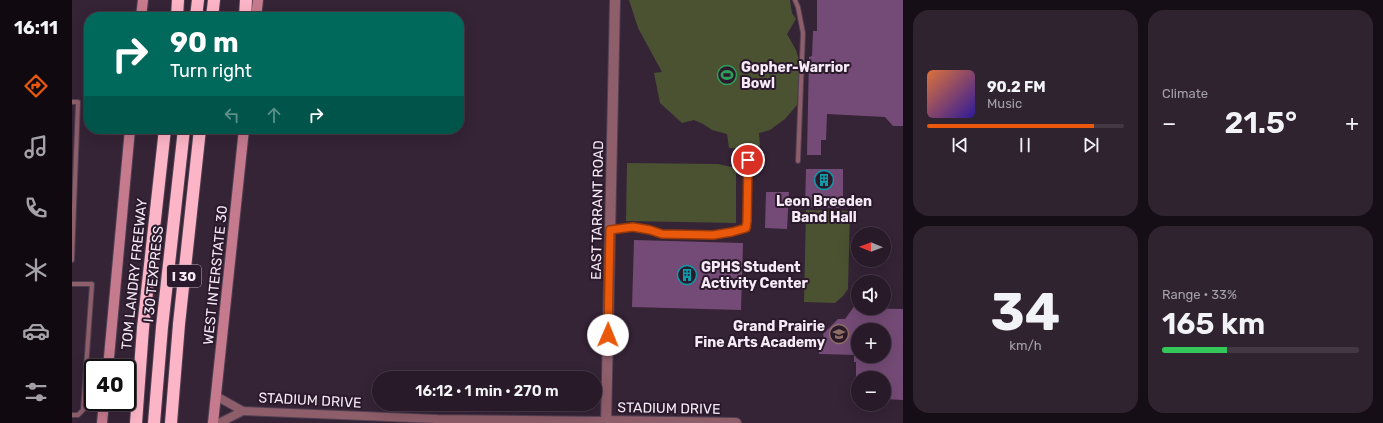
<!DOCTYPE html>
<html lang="en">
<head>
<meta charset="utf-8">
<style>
	body { margin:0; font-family:Rubik,sans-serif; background:#302330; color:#f1f3f6; height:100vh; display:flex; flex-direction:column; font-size:15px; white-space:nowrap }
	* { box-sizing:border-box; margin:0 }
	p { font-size:13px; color:#a5a1a8 }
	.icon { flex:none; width:22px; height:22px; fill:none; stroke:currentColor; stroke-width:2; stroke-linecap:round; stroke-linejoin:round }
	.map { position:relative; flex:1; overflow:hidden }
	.sheet { display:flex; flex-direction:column; gap:10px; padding:10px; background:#160e16; width:480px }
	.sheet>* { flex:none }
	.top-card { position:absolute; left:12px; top:12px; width:380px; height:122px; border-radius:16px; box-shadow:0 4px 16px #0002,0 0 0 1px #443845; background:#00695c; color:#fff; overflow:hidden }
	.needle { width:26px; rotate:271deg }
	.tools { position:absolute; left:779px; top:227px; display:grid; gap:8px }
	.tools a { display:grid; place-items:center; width:40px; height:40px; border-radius:50%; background:#281a28; box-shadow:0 4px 16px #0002,0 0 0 1px #443845; font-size:20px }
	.speed { position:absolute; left:12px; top:359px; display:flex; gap:8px; font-size:20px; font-weight:700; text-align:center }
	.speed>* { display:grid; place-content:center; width:52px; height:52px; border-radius:50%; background:#281a28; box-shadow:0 4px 16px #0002,0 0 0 1px #443845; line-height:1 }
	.speed .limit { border:2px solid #111; border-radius:6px; background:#fff; color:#111 }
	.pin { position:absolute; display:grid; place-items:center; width:34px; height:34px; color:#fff; margin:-17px; border:2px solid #fff; border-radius:50%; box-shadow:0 1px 4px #0007 }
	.me { position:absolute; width:44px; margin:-22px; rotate:1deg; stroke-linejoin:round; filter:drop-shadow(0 0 3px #0008) }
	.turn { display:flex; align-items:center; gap:14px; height:84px; padding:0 20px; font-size:18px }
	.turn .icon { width:52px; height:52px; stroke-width:2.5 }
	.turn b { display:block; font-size:28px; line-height:34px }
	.lanes { display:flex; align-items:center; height:38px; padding:0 20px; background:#0003; justify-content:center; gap:20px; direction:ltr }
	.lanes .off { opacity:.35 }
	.big { font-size:30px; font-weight:600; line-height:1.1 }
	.sheet .card { flex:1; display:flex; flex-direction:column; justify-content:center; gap:6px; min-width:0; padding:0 14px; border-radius:16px; background:#302330 }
	.sheet .dial { align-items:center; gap:0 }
	.dial b { font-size:52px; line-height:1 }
	.song { display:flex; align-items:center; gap:12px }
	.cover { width:48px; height:48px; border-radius:6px; background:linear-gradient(135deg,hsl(20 70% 55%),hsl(250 70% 35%)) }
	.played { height:4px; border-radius:2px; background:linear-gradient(90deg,#ea580c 85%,#443845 85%) }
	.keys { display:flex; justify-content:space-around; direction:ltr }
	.heat { display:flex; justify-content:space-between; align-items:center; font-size:22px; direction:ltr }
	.charge { height:6px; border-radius:3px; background:linear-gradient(90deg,#34c759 33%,#443845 0) }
	.sheet .tiles { flex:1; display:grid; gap:10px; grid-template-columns:repeat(2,1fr) }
	.trip { position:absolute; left:300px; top:371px; width:230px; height:40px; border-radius:20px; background:#281a28; box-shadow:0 4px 16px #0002,0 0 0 1px #443845; font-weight:600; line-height:40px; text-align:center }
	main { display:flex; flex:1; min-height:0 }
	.tab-bar { display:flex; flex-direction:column; width:72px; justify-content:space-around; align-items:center; background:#100a10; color:#a5a1a8 }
	.tab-bar .icon { width:28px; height:28px }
	.tab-bar .on { color:#ea580c }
	.tab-bar b { font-size:18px; color:#f1f3f6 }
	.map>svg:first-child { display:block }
</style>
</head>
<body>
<main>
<nav class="tab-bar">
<b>16:11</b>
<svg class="icon on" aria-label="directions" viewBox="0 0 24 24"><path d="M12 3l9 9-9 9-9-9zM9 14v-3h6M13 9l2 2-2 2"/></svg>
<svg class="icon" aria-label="music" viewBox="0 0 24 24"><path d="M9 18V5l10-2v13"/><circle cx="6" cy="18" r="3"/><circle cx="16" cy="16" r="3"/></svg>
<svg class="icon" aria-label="phone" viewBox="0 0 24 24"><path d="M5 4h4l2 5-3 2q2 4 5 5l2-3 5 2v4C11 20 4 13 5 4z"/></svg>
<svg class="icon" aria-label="climate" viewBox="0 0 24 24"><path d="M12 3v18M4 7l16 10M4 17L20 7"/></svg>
<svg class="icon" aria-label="car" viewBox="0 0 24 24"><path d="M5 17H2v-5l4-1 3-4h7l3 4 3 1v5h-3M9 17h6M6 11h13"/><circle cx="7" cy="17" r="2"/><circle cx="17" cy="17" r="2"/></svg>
<svg class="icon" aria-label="filters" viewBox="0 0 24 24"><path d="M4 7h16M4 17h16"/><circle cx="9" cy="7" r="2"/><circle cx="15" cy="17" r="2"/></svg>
</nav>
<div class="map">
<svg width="831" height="423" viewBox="0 0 831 423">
	<rect width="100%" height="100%" fill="#352336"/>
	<g fill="#4a5232">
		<path d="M557,0H718L720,13L724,19L715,34L724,50L728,64L725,105L713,119L698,130L687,133L688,146L673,148H657L655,134L640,130L631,124L622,120L610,123L588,103L582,73L590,72L566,28Z"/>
		<path d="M555,163L646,164L664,168V223L554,221Z"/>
		<path d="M734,210L778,211L776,289L771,296L763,303L732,302Z"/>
	</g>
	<g fill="#744b76">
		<path d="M745,0H831V126H821L813,117L755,114L754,140H749V155H735L737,57L740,56L741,31H745Z"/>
		<path d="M734,169H771V208L733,207Z"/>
		<path d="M694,192H717L715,229L693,228Z"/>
		<path d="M562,240L671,243L669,310L560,307Z"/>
		<path d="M786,301V308L831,309V400L812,399V378H784V362H782V356H812V330H786V355L747,354V343L752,339L751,334L766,319H773Z"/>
	</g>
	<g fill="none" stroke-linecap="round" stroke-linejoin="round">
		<g stroke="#503f51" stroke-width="6">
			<g id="service">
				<path d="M723,0L726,7L731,33L726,161"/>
				<path d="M0,102H6L0,260"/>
				<path d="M538,230L561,227L578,230L590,234L641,235L660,232L674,228L675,221L676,160"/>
				<path d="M0,284H20L11,410L6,415H0"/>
			</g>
		</g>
		<g stroke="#503f51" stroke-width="10">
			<g id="minor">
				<path d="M144,396L171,411L147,423"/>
				<path d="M171,411L365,419L534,421"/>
			</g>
		</g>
		<g stroke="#503f51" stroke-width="12">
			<g id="tertiary">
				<path d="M534,421L664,423"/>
				<path d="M534,423L543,0"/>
			</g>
		</g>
		<g stroke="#503f51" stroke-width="12">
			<g id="secondary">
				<path d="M69,17L71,0"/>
				<path d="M184,17L186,0"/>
				<path d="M36,368L58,129"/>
				<path d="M30,423L32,402"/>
				<path d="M141,423L172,129"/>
			</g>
		</g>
		<g stroke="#503f51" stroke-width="14">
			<g id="motorway">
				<path d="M105,17L106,0"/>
				<path d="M124,17L126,0"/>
				<path d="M140,17L142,0"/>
				<path d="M173,17L174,0"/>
				<path d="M64,423L71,328L93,129"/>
				<path d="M82,423L90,327L112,129"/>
				<path d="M99,423L107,324L128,129"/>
			</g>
		</g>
		<use href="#service" stroke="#8e5e6a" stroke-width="4"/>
		<use href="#minor" stroke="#8e5e6a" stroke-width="8"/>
		<use href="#tertiary" stroke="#8e5e6a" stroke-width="10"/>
		<use href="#secondary" stroke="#c67a8e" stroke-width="10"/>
		<use href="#motorway" stroke="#fcb5c6" stroke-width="12"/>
	</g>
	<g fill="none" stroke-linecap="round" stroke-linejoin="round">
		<g stroke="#983908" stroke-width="10">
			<path id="route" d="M536,335L538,230L561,227L578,230L590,234L641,235L660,232L674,228L675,221L676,160"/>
		</g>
		<use href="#route" stroke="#ea580c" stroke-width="7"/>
	</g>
	<defs>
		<g id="stadium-ring" transform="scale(1)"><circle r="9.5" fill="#2b192c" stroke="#2e9e5b" stroke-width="1.5"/><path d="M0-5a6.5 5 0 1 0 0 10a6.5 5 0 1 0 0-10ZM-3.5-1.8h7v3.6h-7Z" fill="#2e9e5b"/></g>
		<g id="building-ring" transform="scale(1)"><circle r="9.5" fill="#2b192c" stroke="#0f9aa8" stroke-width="1.5"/><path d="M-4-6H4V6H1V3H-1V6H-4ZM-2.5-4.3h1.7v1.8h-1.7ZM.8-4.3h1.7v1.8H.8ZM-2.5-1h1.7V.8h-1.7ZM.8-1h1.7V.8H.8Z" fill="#0f9aa8"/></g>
		<g id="school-ring" transform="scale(1)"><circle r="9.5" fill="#2b192c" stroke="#8d6e63" stroke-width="1.5"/><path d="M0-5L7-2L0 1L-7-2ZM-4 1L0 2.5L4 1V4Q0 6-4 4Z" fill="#8d6e63"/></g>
	</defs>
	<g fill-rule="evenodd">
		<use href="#stadium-ring" x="655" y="75"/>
		<use href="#building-ring" x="752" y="180"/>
		<use href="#building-ring" x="615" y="275"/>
		<use href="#school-ring" x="767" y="334"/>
	</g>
	<g text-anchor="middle" stroke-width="4" stroke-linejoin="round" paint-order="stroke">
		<rect fill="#2b192c" stroke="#b9abb9" stroke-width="1" x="95" y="265" width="34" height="22" rx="3"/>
		<g font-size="13" font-weight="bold" fill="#f6eaf6">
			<text x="112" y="281">I 30</text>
		</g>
		<g font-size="14" font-weight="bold" fill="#f6eaf6" stroke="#2b192c" text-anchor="start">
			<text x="669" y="72">Gopher-Warrior<tspan x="669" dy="16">Bowl</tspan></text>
			<text x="752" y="206" text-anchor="middle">Leon Breeden<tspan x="752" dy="16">Band Hall</tspan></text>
			<text x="629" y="272">GPHS Student<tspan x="629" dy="16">Activity Center</tspan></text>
			<text x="753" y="331" text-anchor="end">Grand Prairie<tspan x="753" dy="16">Fine Arts Academy</tspan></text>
		</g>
		<g font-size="14" fill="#f6eaf6" stroke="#2b192c">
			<text transform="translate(525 210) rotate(-89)" y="5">EAST TARRANT ROAD</text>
			<text transform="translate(62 274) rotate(-84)" y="5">TOM LANDRY FREEWAY</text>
			<text transform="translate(81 274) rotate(-84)" y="5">I 30 TEXPRESS</text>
			<text transform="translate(143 275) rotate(-84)" y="5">WEST INTERSTATE 30</text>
			<text transform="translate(238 400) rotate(3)" y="5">STADIUM DRIVE</text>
			<text transform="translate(597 408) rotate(1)" y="5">STADIUM DRIVE</text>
		</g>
	</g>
</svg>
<div class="tools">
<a><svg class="needle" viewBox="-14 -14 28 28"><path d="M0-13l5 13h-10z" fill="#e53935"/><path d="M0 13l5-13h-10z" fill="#a5a1a8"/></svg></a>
<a><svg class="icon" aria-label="sound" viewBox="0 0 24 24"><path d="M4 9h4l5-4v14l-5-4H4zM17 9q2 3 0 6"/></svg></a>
<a>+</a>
<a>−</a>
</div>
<div class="speed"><div class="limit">40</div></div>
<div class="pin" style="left:676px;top:160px;background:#d93025"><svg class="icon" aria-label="arrive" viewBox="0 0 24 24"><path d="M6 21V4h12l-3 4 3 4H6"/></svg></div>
<svg class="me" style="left:536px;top:335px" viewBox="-20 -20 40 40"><circle r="19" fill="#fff"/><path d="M0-13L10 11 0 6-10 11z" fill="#ea580c"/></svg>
<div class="trip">16:12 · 1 min · 270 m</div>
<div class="top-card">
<div class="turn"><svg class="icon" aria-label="right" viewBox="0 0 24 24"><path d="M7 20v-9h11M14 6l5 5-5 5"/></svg><div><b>90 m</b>Turn right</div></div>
<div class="lanes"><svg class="icon off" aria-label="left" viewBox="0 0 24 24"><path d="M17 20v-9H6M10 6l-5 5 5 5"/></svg><svg class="icon off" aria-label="ahead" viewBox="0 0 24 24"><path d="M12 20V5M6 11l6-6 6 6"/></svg><svg class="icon" aria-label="right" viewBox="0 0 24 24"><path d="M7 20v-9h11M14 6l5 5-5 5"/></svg></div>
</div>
</div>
<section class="sheet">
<div class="tiles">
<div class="card">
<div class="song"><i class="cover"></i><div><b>90.2 FM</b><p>Music</p></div></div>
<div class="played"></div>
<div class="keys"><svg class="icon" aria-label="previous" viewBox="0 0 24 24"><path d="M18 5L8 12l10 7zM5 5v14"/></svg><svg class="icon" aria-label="pause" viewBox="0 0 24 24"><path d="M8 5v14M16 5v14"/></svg><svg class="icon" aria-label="next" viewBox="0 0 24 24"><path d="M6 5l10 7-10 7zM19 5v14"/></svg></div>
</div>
<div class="card"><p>Climate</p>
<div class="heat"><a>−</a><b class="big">21.5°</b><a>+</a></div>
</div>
<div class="card dial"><b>34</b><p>km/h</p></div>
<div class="card"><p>Range · 33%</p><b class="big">165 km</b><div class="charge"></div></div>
</div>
</section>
</main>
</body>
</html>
